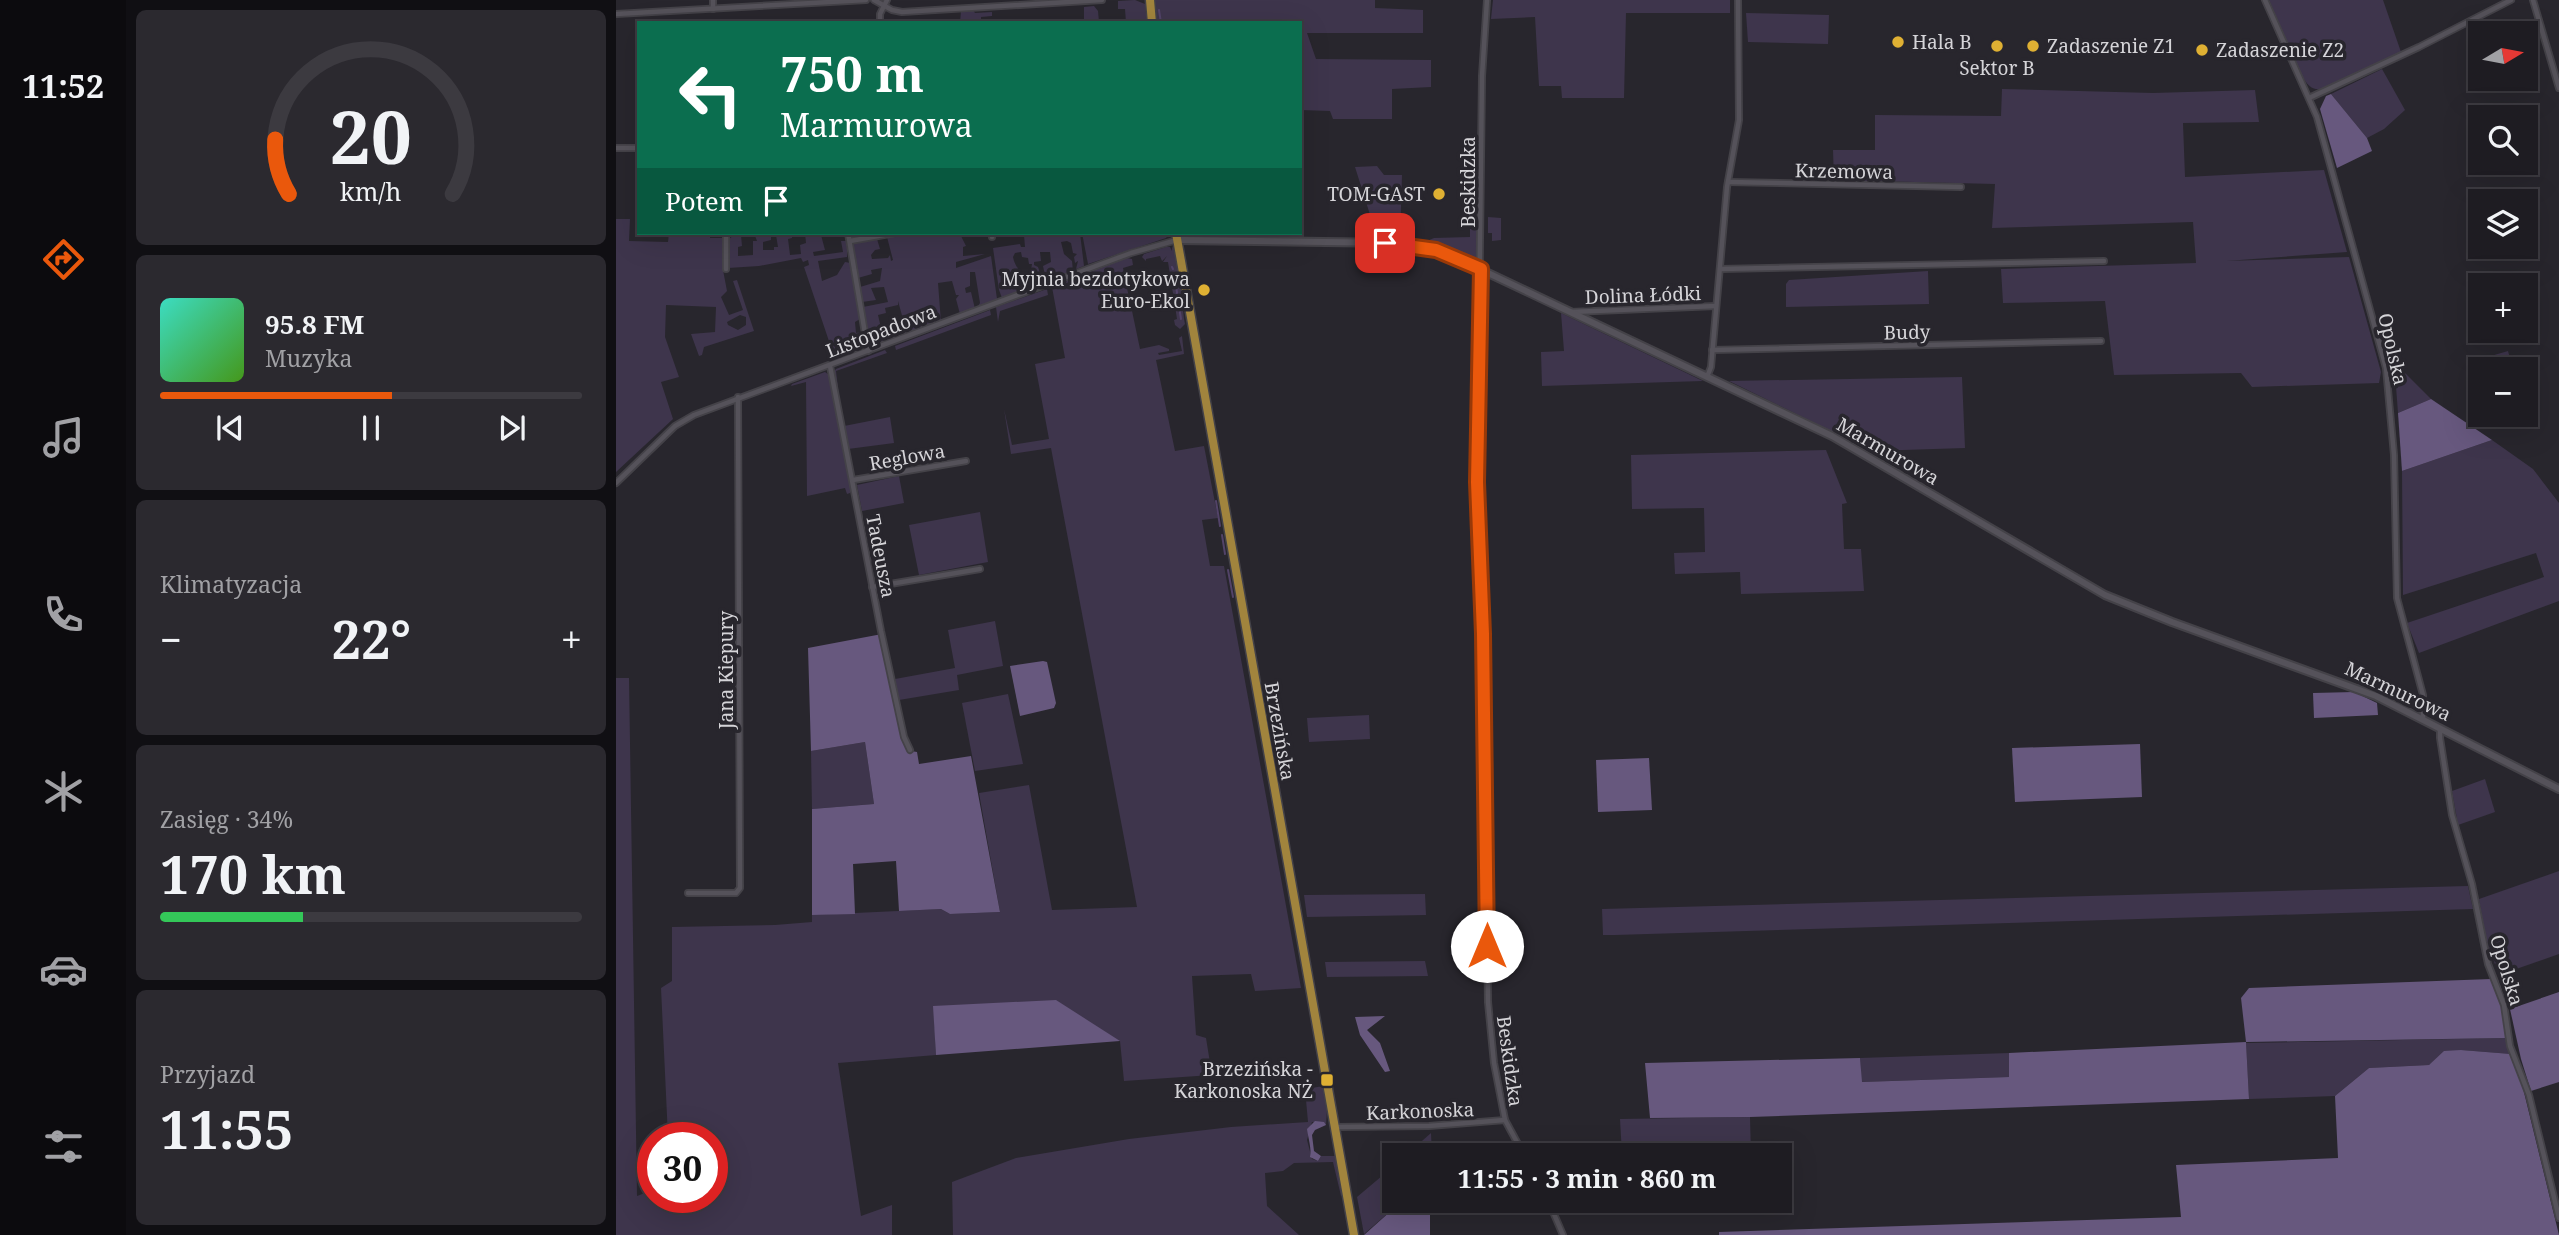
<!DOCTYPE html>
<html lang="pl">
<head>
<meta charset="utf-8">
<style>
	body { margin:0; font-family:"Noto Serif",serif; background:#2b292f; color:#f1f3f6; height:100vh; display:flex; flex-direction:column; font-size:26px; white-space:nowrap }
	* { box-sizing:border-box; margin:0 }
	p { font-size:23px; color:#a1a1a5 }
	.icon { flex:none; width:38px; height:38px; fill:none; stroke:currentColor; stroke-width:2; stroke-linecap:round; stroke-linejoin:round }
	.map { position:relative; flex:1; overflow:hidden }
	.drawer { display:flex; flex-direction:column; gap:10px; padding:10px; background:#100f13; width:490px }
	.drawer>* { flex:none }
	.hud { position:absolute; left:21px; top:21px; width:665px; height:214px; border-radius:0px; box-shadow:0 7px 28px #0002,0 0 0 2px #3c3a40; background:#0b6e4f; color:#fff; overflow:hidden }
	.needle { width:46px; rotate:80deg }
	.controls { position:absolute; left:1852px; top:21px; display:grid; gap:14px }
	.controls a { display:grid; place-items:center; width:70px; height:70px; border-radius:0px; background:#1e1c22; box-shadow:0 7px 28px #0002,0 0 0 2px #3c3a40; font-size:35px }
	.speed { position:absolute; left:21px; top:1122px; display:flex; gap:14px; font-size:35px; font-weight:700; text-align:center }
	.speed>* { display:grid; place-content:center; width:91px; height:91px; border-radius:50%; background:#1e1c22; box-shadow:0 7px 28px #0002,0 0 0 2px #3c3a40; line-height:1 }
	.speed .limit { border:10px solid #d22; background:#fff; color:#111 }
	.pin { position:absolute; display:grid; place-items:center; width:60px; height:60px; color:#fff; margin:-30px; border-radius:14px; box-shadow:0 4px 10px #0006 }
	.me { position:absolute; width:77px; margin:-38px; rotate:0deg; stroke-linejoin:round; filter:drop-shadow(0 0 5px #0008) }
	.turn { display:flex; align-items:center; gap:24px; height:147px; padding:0 28px; font-size:32px }
	.turn .icon { width:91px; height:91px; stroke-width:2.5 }
	.turn b { display:block; font-size:49px; line-height:60px }
	.then { display:flex; align-items:center; height:66px; padding:0 28px; background:#0003; gap:14px; font-size:26px }
	.big { font-size:52px; font-weight:700; line-height:1.1 }
	.drawer .card { flex:1; display:flex; flex-direction:column; justify-content:center; gap:10px; min-width:0; padding:0 24px; border-radius:10px; background:#2b292f }
	.drawer .dial { align-items:center; gap:0 }
	.dial svg { height:182px; overflow:visible; fill:none; stroke:#3c3a40; stroke-width:7; stroke-linecap:round; text-anchor:middle }
	.dial text { fill:#f1f3f6; stroke:none }
	.song { display:flex; align-items:center; gap:21px }
	.cover { width:84px; height:84px; border-radius:10px; background:linear-gradient(135deg,hsl(170 70% 55%),hsl(100 70% 35%)) }
	.played { height:7px; border-radius:4px; background:linear-gradient(90deg,#ea580c 55%,#3c3a40 55%) }
	.keys { display:flex; justify-content:space-around; direction:ltr }
	.heat { display:flex; justify-content:space-between; align-items:center; font-size:38px; direction:ltr }
	.charge { height:10px; border-radius:5px; background:linear-gradient(90deg,#34c759 34%,#3c3a40 0) }
	.trip { position:absolute; left:766px; top:1143px; width:410px; height:70px; border-radius:0px; background:#1e1c22; box-shadow:0 7px 28px #0002,0 0 0 2px #3c3a40; font-weight:700; line-height:70px; text-align:center }
	main { display:flex; flex:1; min-height:0 }
	.tabs { display:flex; flex-direction:column; width:126px; justify-content:space-around; align-items:center; background:#0c0b0e; color:#a1a1a5 }
	.tabs .icon { width:49px; height:49px }
	.tabs .on { color:#ea580c }
	.tabs b { font-size:32px; color:#f1f3f6 }
	.map>svg:first-child { display:block }
</style>
</head>
<body>
<main>
<nav class="tabs">
<b>11:52</b>
<svg class="icon on" aria-label="directions" viewBox="0 0 24 24"><path d="M12 3l9 9-9 9-9-9zM9 14v-3h6M13 9l2 2-2 2"/></svg>
<svg class="icon" aria-label="music" viewBox="0 0 24 24"><path d="M9 18V5l10-2v13"/><circle cx="6" cy="18" r="3"/><circle cx="16" cy="16" r="3"/></svg>
<svg class="icon" aria-label="phone" viewBox="0 0 24 24"><path d="M5 4h4l2 5-3 2q2 4 5 5l2-3 5 2v4C11 20 4 13 5 4z"/></svg>
<svg class="icon" aria-label="climate" viewBox="0 0 24 24"><path d="M12 3v18M4 7l16 10M4 17L20 7"/></svg>
<svg class="icon" aria-label="car" viewBox="0 0 24 24"><path d="M5 17H2v-5l4-1 3-4h7l3 4 3 1v5h-3M9 17h6M6 11h13"/><circle cx="7" cy="17" r="2"/><circle cx="17" cy="17" r="2"/></svg>
<svg class="icon" aria-label="filters" viewBox="0 0 24 24"><path d="M4 7h16M4 17h16"/><circle cx="9" cy="7" r="2"/><circle cx="15" cy="17" r="2"/></svg>
</nav>
<section class="drawer">
<div class="card dial"><svg viewBox="0 0 100 80">
<path d="M14 69A42 42 0 1 1 86 69"/>
<path d="M14 69A42 42 0 0 1 8 45" stroke="#ea580c"/>
<text x="50" y="56" font-size="32" font-weight="700">20</text>
<text x="50" y="72" font-size="11">km/h</text>
</svg></div>
<div class="card">
<div class="song"><i class="cover"></i><div><b>95.8 FM</b><p>Muzyka</p></div></div>
<div class="played"></div>
<div class="keys"><svg class="icon" aria-label="previous" viewBox="0 0 24 24"><path d="M18 5L8 12l10 7zM5 5v14"/></svg><svg class="icon" aria-label="pause" viewBox="0 0 24 24"><path d="M8 5v14M16 5v14"/></svg><svg class="icon" aria-label="next" viewBox="0 0 24 24"><path d="M6 5l10 7-10 7zM19 5v14"/></svg></div>
</div>
<div class="card"><p>Klimatyzacja</p>
<div class="heat"><a>−</a><b class="big">22°</b><a>+</a></div>
</div>
<div class="card"><p>Zasięg · 34%</p><b class="big">170 km</b><div class="charge"></div></div>
<div class="card"><p>Przyjazd</p><b class="big">11:55</b></div>
</section>
<div class="map">
<svg width="1943" height="1235" viewBox="0 0 1943 1235">
	<rect width="100%" height="100%" fill="#28262d"/>
	<g fill="#3e354c" fill-rule="evenodd">
		<path d="M519,0L529,4L531,23H510L509,9H502V1Z"/>
		<path d="M538,0H759V8L807,10V33H691L700,59L815,60V87L776,89V119H717L714,111L684,110V23H541Z"/>
		<path d="M877,0H1114V13H1010L1008,98H946L945,86H923L919,17L875,19Z"/>
		<path d="M1653,0H1767L1785,52L1709,88C1697,92 1692,86 1686,76Z"/>
		<path d="M478,6L482,11L483,22L491,23H468V7Z"/>
		<path d="M357,10L359,13L376,12V16L365,17V23H344L345,11Z"/>
		<path d="M1130,13L1213,15L1212,44L1132,42Z"/>
		<path d="M1766,69L1789,110L1768,129L1751,138L1715,94Z"/>
		<path d="M1386,89L1537,93L1639,90L1643,122L1567,123L1569,177L1708,170L1731,252L1610,261L1733,257L1765,372L1763,383L1636,387L1625,373L1498,375L1489,301L1387,303L1385,269L1580,263L1577,222L1376,228L1379,184L1218,180L1217,150H1259V115L1385,116Z"/>
		<path d="M761,166L768,175H786L784,238L761,237L739,167Z"/>
		<path d="M858,173H861V256L860,259L856,260L811,243V241L818,238L854,237V229H857Z"/>
		<path d="M872,217L885,218V240L876,241V233H872Z"/>
		<path d="M0,219H14L13,241L52,242L53,233H94V238H107V270L111,291L105,297L113,315L127,310L117,281L121,280L138,331L88,347L86,355L83,356L75,334L99,332L100,307L50,305L49,337L63,377L45,382L57,419L0,472ZM124,315L130,317V325L122,330L112,325L111,322Z"/>
		<path d="M138,233H155V240L147,242V250H158V247H162L160,235L176,233V238L172,239L174,255L185,254L184,245L190,243L189,233H218L205,235L209,250L197,252L198,256L227,252L225,241H231V257L202,261L206,281L221,275L229,262L235,263L244,319L239,322L240,333L246,332L249,345L247,350L235,355L234,351L230,352L231,356L204,367V365L219,359L188,267L193,265L192,260L187,262L185,258L143,266L112,268L113,239L118,235H125L126,246L122,247V256L137,255V241H141Z"/>
		<path d="M296,233H357L345,236L350,246L347,247V256L369,254L340,262V268L375,256L381,299L362,306L364,303L359,272H354V286L349,288L350,293L355,292L359,309L344,314L340,299L343,295H340L336,281L322,283L325,322L273,340L271,325L287,319L282,301V305L269,308L270,313L262,315L268,341L257,345L253,341L247,307L272,302L268,287L255,288L260,300L246,302L244,287L264,281L266,268L255,270L256,274L242,278L237,243L261,239L264,249L259,250L255,255L256,259L272,258L274,255L275,261L277,260L271,237Z"/>
		<path d="M413,233H428L430,237L464,233L468,266L460,269L462,261L459,263L458,257L461,254L457,253L455,243L451,241L445,242L448,254L456,261L457,271L430,280L427,266L435,262L434,252H424L425,261L418,262V265L422,267L424,273L420,274L427,282L419,286L414,276L416,264H413L412,258L406,257L405,252L399,253L397,257C399,268 407,273 408,280L413,282L414,287L386,298L383,290L377,248L404,244L405,247H409L408,235Z"/>
		<path d="M466,233H553V234L550,238L472,264Z"/>
		<path d="M556,246C567,262 565,304 569,324L564,329L559,325L558,320L561,319L552,262H547L551,256L546,261L544,256L530,259V261L526,257L528,254L550,247H554L556,251Z"/>
		<path d="M511,258L516,259L517,265L507,268L524,349L543,345L553,349V351L542,353L543,355L566,351L563,338L566,336L568,354L540,360L559,451L588,446L602,518L586,520L594,566H608L685,988L639,991L635,974L576,976L580,1035L590,1038L596,1075L508,1081L504,1041L318,1007L320,1055L222,1063L245,1216L276,1205V1235H0V678H13L21,1196L37,1190V1197H96V1138L52,1137L45,988L56,981V927L159,925L196,922V915L325,909L334,914L384,912L363,793L413,785L436,910L521,907L435,448L395,454L388,409L396,445L433,439L419,364L449,358L436,287Z"/>
		<path d="M1312,271L1313,304L1170,307V284L1173,280Z"/>
		<path d="M431,289L432,295L384,311L382,322L380,307Z"/>
		<path d="M374,310L375,315L280,350L279,346Z"/>
		<path d="M945,313L1087,381L926,386L925,352L948,351Z"/>
		<path d="M269,350L271,353L220,371L224,405L218,372L220,369Z"/>
		<path d="M1892,351L1897,369H1864V396L1854,362Z"/>
		<path d="M1787,371L1815,399L1782,413L1779,373Z"/>
		<path d="M209,372L213,375L217,391L235,489L234,493L231,494L229,488L191,496L190,382L175,386L176,384Z"/>
		<path d="M1346,377L1349,448L1256,451L1113,381Z"/>
		<path d="M274,417L278,443L232,449L228,426Z"/>
		<path d="M1876,440L1917,469L1943,503V601L1803,653L1791,623L1928,577L1920,553L1787,595L1786,471Z"/>
		<path d="M1210,450L1231,503L1226,504L1228,549H1245L1248,591L1125,594L1124,572L1059,574L1058,553L1089,552L1088,508L1016,509L1015,455Z"/>
		<path d="M283,476L288,503L246,511L241,485Z"/>
		<path d="M364,512L372,562L303,575L293,525Z"/>
		<path d="M379,621L387,666L341,675L343,690L283,700L279,679L339,668L332,630Z"/>
		<path d="M392,694L407,764L359,771L346,703Z"/>
		<path d="M753,715L754,739L693,742L691,718Z"/>
		<path d="M249,742L258,804L196,809L195,751Z"/>
		<path d="M1869,779L1879,812L1842,825L1836,791Z"/>
		<path d="M1943,871V954L1883,975L1870,940L1863,899Z"/>
		<path d="M1852,886L1857,909L999,935H987L986,909Z"/>
		<path d="M809,894L810,915L691,917L688,895Z"/>
		<path d="M809,961L812,976L711,977L709,962Z"/>
		<path d="M1890,1038L1895,1054L1845,1050L1813,1065L1753,1068L1719,1096L1633,1099L1630,1043Z"/>
		<path d="M1393,1053V1077L1245,1082L1244,1058Z"/>
		<path d="M708,1086L713,1109L711,1110L710,1125L696,1122L691,1140L696,1159L702,1161L705,1156H721L728,1194L725,1196L717,1162L678,1163L667,1171L649,1173L651,1206L683,1235H337L336,1182L400,1158L513,1139L615,1127L692,1122L689,1089Z"/>
		<path d="M1134,1117L1135,1155H1006L1004,1119Z"/>
		<path d="M815,1133L816,1155H790Z"/>
		<path d="M779,1165V1200L786,1201L748,1234L741,1197Z"/>
	</g>
	<g fill="#67587e">
		<path d="M1715,94L1751,138L1756,151L1721,168L1704,109L1710,96Z"/>
		<path d="M1815,399L1876,440L1786,471L1782,413Z"/>
		<path d="M266,634L288,737L295,751L301,752L303,764L355,756L384,912L334,914L325,909L283,911L280,861L237,864L239,914L196,915V809L258,804L249,742L195,751L192,648Z"/>
		<path d="M427,661L431,662L440,703L438,708L404,716L394,666Z"/>
		<path d="M1738,692L1761,703L1762,715L1698,718L1697,693Z"/>
		<path d="M1524,744L1526,797L1399,802L1396,748Z"/>
		<path d="M1033,758L1036,810L982,812L980,760Z"/>
		<path d="M1875,979L1885,1005L1890,1038L1630,1042L1633,1099L1134,1117L1034,1118L1029,1063L1244,1058L1246,1082L1393,1077V1053L1630,1042L1625,998L1633,988Z"/>
		<path d="M1943,992V1082L1915,1091L1905,1059L1894,1009Z"/>
		<path d="M440,1000L504,1041L320,1055L317,1006Z"/>
		<path d="M769,1016L751,1030L764,1043L774,1071L769,1072L744,1035L739,1017Z"/>
		<path d="M1845,1050L1895,1054L1904,1076L1943,1235H1103V1232L1565,1217L1560,1165L1722,1158L1719,1096L1753,1068L1813,1065L1828,1051Z"/>
		<path d="M699,1121L708,1122L710,1125L699,1130L696,1135L698,1151L705,1156L702,1161L694,1157C696,1150 692,1137 691,1129Z"/>
		<path d="M786,1201H814V1235H748Z"/>
	</g>
	<g fill="none" stroke-linecap="round" stroke-linejoin="round">
		<g stroke="#524368" stroke-width="2">
			<path d="M543,10L545,23"/>
			<path d="M556,267L557,269"/>
			<path d="M558,273L565,319"/>
			<path d="M600,501L604,526"/>
			<path d="M606,535L609,554"/>
			<path d="M612,570L617,597"/>
		</g>
		<g stroke="#444248" stroke-width="8">
			<g id="minor">
				<path d="M97,0V9"/>
				<path d="M258,0L276,10L286,12L486,0"/>
				<path d="M871,0L866,76L861,482L867,634L872,1002L878,1063L889,1120L908,1155"/>
				<path d="M1649,0L1701,117L1770,368L1778,455L1781,598L1807,695V718"/>
				<path d="M1917,0L1943,88"/>
				<path d="M0,14L250,0"/>
				<path d="M264,23V14L271,0"/>
				<path d="M1693,98L1803,47L1895,0"/>
				<path d="M0,148H23"/>
				<path d="M1112,182L1345,187"/>
				<path d="M232,233L252,351"/>
				<path d="M376,233V237"/>
				<path d="M234,241L279,233"/>
				<path d="M110,269V233"/>
				<path d="M1104,269L1488,261"/>
				<path d="M955,312L1100,306"/>
				<path d="M1096,350L1485,341"/>
				<path d="M214,366L265,631L288,737L294,750"/>
				<path d="M1091,377L1095,367L1111,187L1123,120L1122,0"/>
				<path d="M237,480L350,461"/>
				<path d="M0,483L59,426L78,415L515,253L561,240"/>
				<path d="M256,587L364,569"/>
				<path d="M1824,728V738L1836,815L1856,884L1872,964L1888,1005L1894,1046L1913,1095L1943,1218"/>
				<path d="M72,893H120L124,888L122,397"/>
				<path d="M719,1127L813,1126L889,1120"/>
				<path d="M932,1200L947,1235"/>
			</g>
		</g>
		<g stroke="#444248" stroke-width="10">
			<path id="tertiary" d="M561,240L781,243L806,247L834,255L1216,436L1489,595L1556,622L1760,696L1943,789"/>
		</g>
		<g stroke="#444248" stroke-width="11">
			<g id="primary">
				<path d="M534,0L536,23"/>
				<path d="M560,233L738,1235"/>
			</g>
		</g>
		<use href="#minor" stroke="#55525a" stroke-width="4.5"/>
		<use href="#tertiary" stroke="#55525a" stroke-width="6"/>
		<use href="#primary" stroke="#a1843d" stroke-width="8"/>
	</g>
	<g fill="none" stroke-linecap="round" stroke-linejoin="round">
		<g stroke="#983908" stroke-width="18">
			<path id="route" d="M769,243L820,250L865,269L861,482L867,634L871,946"/>
		</g>
		<use href="#route" stroke="#ea580c" stroke-width="12"/>
	</g>
	<g fill="#dfb033" stroke="#28262d" stroke-width="2.5">
		<circle cx="1282" cy="42" r="7"/>
		<circle cx="1381" cy="46" r="7"/>
		<circle cx="1417" cy="46" r="7"/>
		<circle cx="1586" cy="50" r="7"/>
		<circle cx="823" cy="194" r="7"/>
		<circle cx="588" cy="290" r="7"/>
		<rect x="704" y="1073" width="14" height="14" rx="3.5"/>
	</g>
	<g text-anchor="middle" stroke-width="7" stroke-linejoin="round" paint-order="stroke">
		<g font-size="19" fill="#d5d4d8" stroke="#28262d" text-anchor="start">
			<text x="1296" y="49">Hala B</text>
			<text x="1431" y="53">Zadaszenie Z1</text>
			<text x="1600" y="57">Zadaszenie Z2</text>
			<text x="1381" y="75" text-anchor="middle">Sektor B</text>
			<text x="809" y="201" text-anchor="end">TOM-GAST</text>
			<text x="574" y="286" text-anchor="end">Myjnia bezdotykowa<tspan x="574" dy="22">Euro-Ekol</tspan></text>
			<text x="697" y="1076" text-anchor="end">Brzezińska -<tspan x="697" dy="22">Karkonoska NŻ</tspan></text>
		</g>
		<g font-size="19" fill="#d5d4d8" stroke="#28262d">
			<text transform="translate(1228 171) rotate(1)" y="7">Krzemowa</text>
			<text transform="translate(852 182) rotate(-90)" y="7">Beskidzka</text>
			<text transform="translate(1027 295) rotate(-2)" y="7">Dolina Łódki</text>
			<text transform="translate(265 331) rotate(-21)" y="7">Listopadowa</text>
			<text transform="translate(1291 332) rotate(-1)" y="7">Budy</text>
			<text transform="translate(1777 349) rotate(77)" y="7">Opolska</text>
			<text transform="translate(1272 451) rotate(30)" y="7">Marmurowa</text>
			<text transform="translate(291 457) rotate(-10)" y="7">Reglowa</text>
			<text transform="translate(265 556) rotate(79)" y="7">Tadeusza</text>
			<text transform="translate(110 670) rotate(-90)" y="7">Jana Kiepury</text>
			<text transform="translate(1782 691) rotate(25)" y="7">Marmurowa</text>
			<text transform="translate(664 731) rotate(80)" y="7">Brzezińska</text>
			<text transform="translate(1891 970) rotate(73)" y="7">Opolska</text>
			<text transform="translate(894 1061) rotate(82)" y="7">Beskidzka</text>
			<text transform="translate(804 1111) rotate(-2)" y="7">Karkonoska</text>
		</g>
	</g>
</svg>
<div class="controls">
<a><svg class="needle" viewBox="-14 -14 28 28"><path d="M0-13l5 13h-10z" fill="#e53935"/><path d="M0 13l5-13h-10z" fill="#a1a1a5"/></svg></a>
<a><svg class="icon" aria-label="search" viewBox="0 0 24 24"><circle cx="10" cy="10" r="6"/><path d="M15 15l6 6"/></svg></a>
<a><svg class="icon" aria-label="layers" viewBox="0 0 24 24"><path d="M12 4l9 5-9 5-9-5zM3 14l9 5 9-5"/></svg></a>
<a>+</a>
<a>−</a>
</div>
<div class="speed"><div class="limit">30</div></div>
<div class="pin" style="left:769px;top:243px;background:#d93025"><svg class="icon" aria-label="arrive" viewBox="0 0 24 24"><path d="M6 21V4h12l-3 4 3 4H6"/></svg></div>
<svg class="me" style="left:871px;top:946px" viewBox="-20 -20 40 40"><circle r="19" fill="#fff"/><path d="M0-13L10 11 0 6-10 11z" fill="#ea580c"/></svg>
<div class="trip">11:55 · 3 min · 860 m</div>
<div class="hud">
<div class="turn"><svg class="icon" aria-label="left" viewBox="0 0 24 24"><path d="M17 20v-9H6M10 6l-5 5 5 5"/></svg><div><b>750 m</b>Marmurowa</div></div>
<div class="then">Potem<svg class="icon" aria-label="arrive" viewBox="0 0 24 24"><path d="M6 21V4h12l-3 4 3 4H6"/></svg></div>
</div>
</div>
</main>
</body>
</html>
